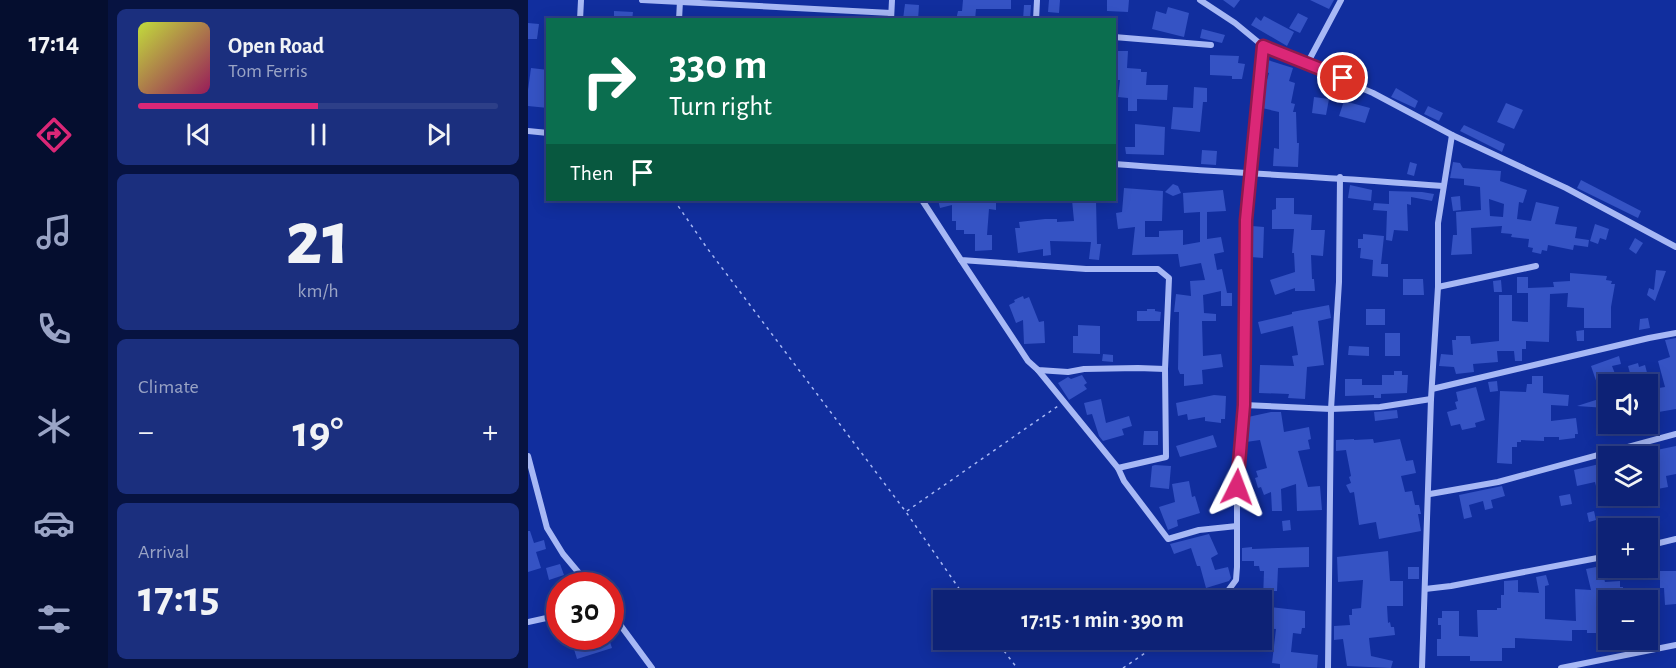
<!DOCTYPE html>
<html lang="en">
<head>
<meta charset="utf-8">
<style>
	body { margin:0; font-family:"Alegreya Sans",sans-serif; background:#1b2f7e; color:#f1f3f6; height:100vh; display:flex; flex-direction:column; font-size:22px; white-space:nowrap }
	* { box-sizing:border-box; margin:0 }
	p { font-size:20px; color:#9aa4c5 }
	.icon { flex:none; width:33px; height:33px; fill:none; stroke:currentColor; stroke-width:2; stroke-linecap:round; stroke-linejoin:round }
	.map { position:relative; flex:1; overflow:hidden }
	.sheet { display:flex; flex-direction:column; gap:9px; padding:9px; background:#071341; width:420px }
	.sheet>* { flex:none }
	.guide { position:absolute; left:18px; top:18px; width:570px; height:183px; border-radius:0px; box-shadow:0 3px 15px #0003,0 0 0 2px #2d3f88; background:#0b6e4f; color:#fff; overflow:hidden }
	.controls { position:absolute; left:1070px; top:374px; display:grid; gap:12px }
	.controls a { display:grid; place-items:center; width:60px; height:60px; border-radius:0px; background:#0d2276; box-shadow:0 3px 15px #0003,0 0 0 2px #2d3f88; font-size:30px }
	.speed { position:absolute; left:18px; top:572px; display:flex; gap:12px; font-size:30px; font-weight:700; text-align:center }
	.speed>* { display:grid; place-content:center; width:78px; height:78px; border-radius:50%; background:#0d2276; box-shadow:0 3px 15px #0003,0 0 0 2px #2d3f88; line-height:1 }
	.speed .limit { border:9px solid #d22; background:#fff; color:#111 }
	.pin { position:absolute; display:grid; place-items:center; width:51px; height:51px; color:#fff; margin:-26px; border:3px solid #fff; border-radius:50%; box-shadow:0 2px 6px #0007 }
	.me { position:absolute; width:66px; margin:-33px; rotate:3deg; stroke-linejoin:round; filter:drop-shadow(0 0 4px #0008) }
	.turn { display:flex; align-items:center; gap:21px; height:126px; padding:0 24px; font-size:27px }
	.turn .icon { width:78px; height:78px; stroke-width:2.5 }
	.turn b { display:block; font-size:42px; line-height:51px }
	.then { display:flex; align-items:center; height:57px; padding:0 24px; background:#0003; gap:12px; font-size:22px }
	.big { font-size:45px; font-weight:700; line-height:1.1 }
	.sheet .tile { flex:1; display:flex; flex-direction:column; justify-content:center; gap:9px; min-width:0; padding:0 21px; border-radius:9px; background:#1b2f7e }
	.sheet .dial { align-items:center; gap:0 }
	.dial b { font-size:78px; line-height:1 }
	.song { display:flex; align-items:center; gap:18px }
	.cover { width:72px; height:72px; border-radius:9px; background:linear-gradient(135deg,hsl(70 70% 55%),hsl(330 70% 35%)) }
	.played { height:6px; border-radius:3px; background:linear-gradient(90deg,#db2777 50%,#2d3f88 50%) }
	.keys { display:flex; justify-content:space-around; direction:ltr }
	.heat { display:flex; justify-content:space-between; align-items:center; font-size:33px; direction:ltr }
	.trip { position:absolute; left:405px; top:590px; width:339px; height:60px; border-radius:0px; background:#0d2276; box-shadow:0 3px 15px #0003,0 0 0 2px #2d3f88; font-weight:700; line-height:60px; text-align:center }
	main { display:flex; flex:1; min-height:0 }
	.dock { display:flex; flex-direction:column; width:108px; justify-content:space-around; align-items:center; background:#050e2f; color:#9aa4c5 }
	.dock .icon { width:42px; height:42px }
	.dock .selected { color:#db2777 }
	.dock b { font-size:27px; color:#f1f3f6 }
	.map>svg:first-child { display:block }
</style>
</head>
<body>
<main>
<nav class="dock">
<b>17:14</b>
<svg class="icon selected" aria-label="directions" viewBox="0 0 24 24"><path d="M12 3l9 9-9 9-9-9zM9 14v-3h6M13 9l2 2-2 2"/></svg>
<svg class="icon" aria-label="music" viewBox="0 0 24 24"><path d="M9 18V5l10-2v13"/><circle cx="6" cy="18" r="3"/><circle cx="16" cy="16" r="3"/></svg>
<svg class="icon" aria-label="phone" viewBox="0 0 24 24"><path d="M5 4h4l2 5-3 2q2 4 5 5l2-3 5 2v4C11 20 4 13 5 4z"/></svg>
<svg class="icon" aria-label="climate" viewBox="0 0 24 24"><path d="M12 3v18M4 7l16 10M4 17L20 7"/></svg>
<svg class="icon" aria-label="car" viewBox="0 0 24 24"><path d="M5 17H2v-5l4-1 3-4h7l3 4 3 1v5h-3M9 17h6M6 11h13"/><circle cx="7" cy="17" r="2"/><circle cx="17" cy="17" r="2"/></svg>
<svg class="icon" aria-label="filters" viewBox="0 0 24 24"><path d="M4 7h16M4 17h16"/><circle cx="9" cy="7" r="2"/><circle cx="15" cy="17" r="2"/></svg>
</nav>
<section class="sheet">
<div class="tile">
<div class="song"><i class="cover"></i><div><b>Open Road</b><p>Tom Ferris</p></div></div>
<div class="played"></div>
<div class="keys"><svg class="icon" aria-label="previous" viewBox="0 0 24 24"><path d="M18 5L8 12l10 7zM5 5v14"/></svg><svg class="icon" aria-label="pause" viewBox="0 0 24 24"><path d="M8 5v14M16 5v14"/></svg><svg class="icon" aria-label="next" viewBox="0 0 24 24"><path d="M6 5l10 7-10 7zM19 5v14"/></svg></div>
</div>
<div class="tile dial"><b>21</b><p>km/h</p></div>
<div class="tile"><p>Climate</p>
<div class="heat"><a>−</a><b class="big">19°</b><a>+</a></div>
</div>
<div class="tile"><p>Arrival</p><b class="big">17:15</b></div>
</section>
<div class="map">
<svg width="1148" height="668" viewBox="0 0 1148 668">
	<rect width="100%" height="100%" fill="#112e9e"/>
	<g fill="#3553c4" fill-rule="evenodd">
		<path d="M435,0H483V9H448L447,20H428L430,11H434Z"/>
		<path d="M521,0H532L531,13L520,12Z"/>
		<path d="M579,0H601L600,12L579,11Z"/>
		<path d="M695,0H712L706,8Z"/>
		<path d="M782,0H806L801,9Z"/>
		<path d="M377,4L391,5L390,20L375,19Z"/>
		<path d="M496,5H503L502,20H495Z"/>
		<path d="M640,7L661,13L656,37L624,29L628,11L638,14Z"/>
		<path d="M86,11L105,12L104,20H86Z"/>
		<path d="M770,13L780,18L772,33L761,28Z"/>
		<path d="M736,16L766,32L759,46L723,25L728,17L733,21Z"/>
		<path d="M0,23L11,24L9,39H0Z"/>
		<path d="M674,29L697,35L694,43L672,38Z"/>
		<path d="M586,51H600L599,68L613,69V72H619L618,85H640L639,100L609,99V111H600V98L590,97L592,80H586Z"/>
		<path d="M682,55L711,56L710,63L717,64L714,79H704V76L682,75Z"/>
		<path d="M740,60L765,68L761,81L767,83L763,103L767,104L765,112H768L769,143H771L770,167L745,166L746,148L751,149V112L734,108L736,90L741,73L738,72Z"/>
		<path d="M3,68L20,70V108L0,106V90Z"/>
		<path d="M666,87L679,88V102H675L672,132L643,129L645,107L665,108Z"/>
		<path d="M868,88L890,101L887,108L863,97Z"/>
		<path d="M786,97L801,99L798,115L784,113Z"/>
		<path d="M816,101L842,108L837,123L811,116Z"/>
		<path d="M978,103L995,110L986,129L969,122Z"/>
		<path d="M900,106L915,113L911,121L896,114Z"/>
		<path d="M607,124L637,127L636,155L598,154L597,147H607Z"/>
		<path d="M936,125L977,144L974,152L932,131Z"/>
		<path d="M674,150L689,151L688,165L673,164Z"/>
		<path d="M882,162L889,164L886,176L879,174Z"/>
		<path d="M925,162L932,163L935,168L973,171L972,181L999,190L995,203L991,202L989,219L1003,221L1008,202L1031,207L1027,224L1049,227L1047,238L1061,240L1060,247L1046,245L1045,250L1020,245L1019,251L1014,250L1013,254L1004,252L1005,248L1000,247L1001,239L983,237L984,234L973,233L974,226L943,228L944,254L923,255L925,235H929L928,212L953,210L952,187L936,185V179L922,178ZM961,199L976,204L975,217L962,216Z"/>
		<path d="M1053,180L1113,211L1110,218L1049,188Z"/>
		<path d="M645,184L650,186L653,193L645,196L637,192Z"/>
		<path d="M822,185L844,190L843,201L820,198Z"/>
		<path d="M596,188L635,191L634,221H617V237H631V231L655,230V245L672,242V212L656,213L655,193L695,190L698,211L679,212V239L693,237L696,252L686,254L689,270L694,269L699,293H704V306H693V291L675,295L676,313L688,314V321H674L675,356L693,354L695,367L674,370L675,384L656,386V374H652L650,369L651,312H646L648,294L663,296L662,281L677,280L673,263L652,267L650,254L604,255L607,227L590,229L588,213L594,212Z"/>
		<path d="M861,191L894,192L906,194L904,201L883,197V205L879,204L880,231L866,230L864,241L858,240L859,211L845,210L846,203L861,204Z"/>
		<path d="M932,196L933,210L925,211L923,197Z"/>
		<path d="M748,198H766V214L784,215L783,230H797L795,256L783,255L784,279H786L787,291H767V288L747,295L742,280L767,272L766,253H764L766,229H744V210L748,209Z"/>
		<path d="M410,200H468V210L461,209L459,235H464V250L447,251V234H436V230H428V221H424V205L412,208Z"/>
		<path d="M544,200H568L569,244H573L571,260L561,259L563,242L522,241L523,255L515,256V249L490,253L487,228H492L491,222L517,219H529V222L546,221Z"/>
		<path d="M1067,224L1081,229L1078,240L1072,238L1070,244L1062,241Z"/>
		<path d="M724,226L736,227L735,258L723,257Z"/>
		<path d="M835,234L856,236L853,264H860V277L844,276L845,260L832,258L833,248H830V239H835Z"/>
		<path d="M1107,238L1115,243L1108,254L1101,249Z"/>
		<path d="M1128,270L1138,271L1127,301L1119,295L1121,288L1126,290Z"/>
		<path d="M1042,273L1079,276L1078,280L1084,281L1083,284H1087L1083,307V328H1056V308L1039,307L1040,293L1022,294L1021,342L998,341V349H994V361H987L986,351H969L970,362L945,364L946,372L928,374L926,367L911,366L913,354L925,355L924,340H928V336H942L943,344L971,341V295H984V321L1000,322V288L1026,287L1025,282L1042,281Z"/>
		<rect x="989" y="277" width="11" height="16"/>
		<path d="M875,279H895L896,295H875Z"/>
		<path d="M973,280L974,292H966L965,281Z"/>
		<path d="M495,296L496,299L501,297L511,322L516,321L517,343L496,344L495,320L488,323L481,305L487,302L486,300Z"/>
		<path d="M801,305L803,318L790,321L796,365L779,367L777,399L760,398L761,394L731,393L732,365L766,366L764,356L770,355L765,326L733,334L730,322L764,314V312Z"/>
		<path d="M619,309H627V311L633,312L632,321H609V311H619Z"/>
		<rect x="838" y="309" width="19" height="16"/>
		<path d="M1120,318L1122,328L1111,330L1112,319Z"/>
		<path d="M550,325L572,326V354L545,353V336H550Z"/>
		<path d="M1056,330V341H1049L1048,331Z"/>
		<rect x="857" y="333" width="15" height="23"/>
		<path d="M1148,338V409L1119,414V390L1137,387L1130,361L1142,357L1137,340Z"/>
		<path d="M821,346L841,347V356L820,355Z"/>
		<path d="M575,354L585,355V362L574,361Z"/>
		<path d="M1091,356L1093,364L1084,366L1091,384H1080V411L1078,408L1049,406L1074,398L1063,366Z"/>
		<path d="M1110,363L1111,367L1117,365L1122,384H1105L1100,366Z"/>
		<path d="M866,371H874V375H880L879,393L853,394V398H846V395L817,396V379H834V385H854V375H866Z"/>
		<path d="M554,375L559,383L556,385L559,389L541,400L530,383L540,377L543,379Z"/>
		<path d="M1004,376H1015V393L1041,395L1040,406L1023,405V421L1048,418L1050,434H1047V438L1031,440V437H1016V441L993,440V442H989V447H984V464L969,463L972,391L998,392L999,384H1004Z"/>
		<path d="M969,381L970,391L962,392L960,382Z"/>
		<path d="M948,387L957,420L947,423L948,427L934,430L932,424L923,426L919,412L929,409L927,402L930,401L928,392Z"/>
		<path d="M686,395L698,396L697,419H693V423L677,421V417L660,420L659,414L650,416L648,403Z"/>
		<path d="M573,399L578,423L601,416L604,426L594,429L596,435L575,441L571,436L564,414L559,415L556,403Z"/>
		<path d="M869,410L870,418L847,421L846,412Z"/>
		<path d="M743,412H753L756,432L781,427L783,439L780,440L782,449L770,451L780,487L792,486L794,510L769,511L768,484L753,489L754,511H744L743,492L736,495L733,487L730,488L727,478L730,477L728,471L739,468L732,440L718,442L720,425L722,424H720V417Z"/>
		<path d="M616,431H630V445H615Z"/>
		<path d="M685,435L689,447L652,457L648,446Z"/>
		<path d="M826,439V440L845,439L846,443L872,439L878,461L885,460L888,473L873,476L877,492L884,491L887,505H891L893,514H890L893,531L851,539L848,522L831,525L826,492L822,493L818,485L823,483L821,477L823,476L818,450L808,451V440Z"/>
		<path d="M1148,446V474L1138,476L1140,487L1119,491V452Z"/>
		<path d="M1080,462V488L1069,490L1067,482L1049,486L1046,470Z"/>
		<path d="M627,465L643,466L641,489L622,487L624,466Z"/>
		<path d="M661,481L664,497L667,496L672,513L649,520L650,526L640,530L631,507L647,502L644,484Z"/>
		<path d="M974,486L977,496L963,500L965,508L957,510L955,501L941,505L944,517L936,519L931,495Z"/>
		<path d="M1042,494L1044,504L1033,506L1031,496Z"/>
		<path d="M1066,511L1068,520L1061,522L1059,513Z"/>
		<path d="M762,520L763,530L755,531L754,521Z"/>
		<path d="M0,531H2L6,543L16,540L18,549L8,552L13,568L0,572Z"/>
		<path d="M681,534L690,554L683,558L687,570L700,567L703,578L701,581L678,588L672,566H669L663,548L646,554L642,544Z"/>
		<path d="M724,547V549L781,547V567L750,568L749,591H741V607L777,611V628H774L773,634L765,633L763,652L790,655L789,668H752V664L744,663L748,629L734,628L736,571H732L731,566H726V561H714V548Z"/>
		<path d="M860,551L862,581H875V606H859L860,623L862,622L863,627H866L867,635L841,638L843,656L865,661L863,668L819,666L815,639L806,640V626L822,625L821,615H824V609L833,608L835,580L810,582L809,557Z"/>
		<path d="M32,564L36,575L21,580L18,568Z"/>
		<path d="M1073,566L1077,582L1092,581V587H1095V594H1093V600H1080V603H1073V606H1071V633H1059V630H1044V641L987,638V648H974V661H942V656H909V639H913V625H910V618H914V611H931V636L950,637L949,610H969V608H973V595H976V581L990,580V592L1011,593L1008,577L1018,575L1021,585L1017,586V619L1048,621L1047,589L1063,590L1058,569Z"/>
		<rect x="880" y="567" width="11" height="12"/>
		<path d="M1132,571H1148V604L1137,605L1136,588H1132Z"/>
		<path d="M67,636H80L84,648L49,659L45,646L68,640Z"/>
	</g>
	<g fill="none" stroke-linecap="round" stroke-linejoin="round">
		<g stroke="#a7b8f5" stroke-width="1.5" stroke-dasharray="3 4.5" stroke-linecap="butt">
			<path d="M146,200L179,248L378,512L439,600"/>
			<path d="M379,511L530,406"/>
			<path d="M467,639L489,668"/>
			<path d="M595,668L638,639"/>
		</g>
		<g stroke="#a7b8f5" stroke-width="6">
			<path d="M114,0L363,13"/>
			<path d="M672,0L707,23L735,46L845,93L924,135L1038,188L1148,247"/>
			<path d="M52,20L53,0"/>
			<path d="M151,20L152,1"/>
			<path d="M363,20L364,0"/>
			<path d="M508,20L509,0"/>
			<path d="M586,37L683,45"/>
			<path d="M779,64L813,0"/>
			<path d="M0,131L20,133"/>
			<path d="M586,164C696,173 806,177 915,186"/>
			<path d="M394,200L433,260L558,269H630L641,278L637,369L638,457L590,468"/>
			<path d="M433,260L500,361L510,370L540,372L556,369L610,368L637,369"/>
			<path d="M910,287L1008,266"/>
			<path d="M510,370L590,468L596,481L640,539L671,530L709,526"/>
			<path d="M904,389L1121,338L1148,333"/>
			<path d="M716,405L803,409L852,407L903,399"/>
			<path d="M0,456L19,528L35,554L61,585"/>
			<path d="M902,494L970,482L1148,434"/>
			<path d="M1119,546L1148,539"/>
			<path d="M897,589L923,586L1080,556"/>
			<path d="M693,600L708,580L709,567V487L716,405L718,221L735,46"/>
			<path d="M82,611L124,668"/>
			<path d="M0,622L32,615"/>
			<path d="M800,668L803,409L811,282L812,177"/>
			<path d="M894,668L903,399L910,287V223L924,135"/>
			<path d="M1033,668L1148,645"/>
		</g>
	</g>
	<g fill="none" stroke-linecap="round" stroke-linejoin="round">
		<g stroke="#8e194d" stroke-width="15">
			<path id="route" d="M709,487L716,405L718,220L735,46L815,78"/>
		</g>
		<use href="#route" stroke="#db2777" stroke-width="10"/>
	</g>
</svg>
<div class="controls">
<a><svg class="icon" aria-label="sound" viewBox="0 0 24 24"><path d="M4 9h4l5-4v14l-5-4H4zM17 9q2 3 0 6"/></svg></a>
<a><svg class="icon" aria-label="layers" viewBox="0 0 24 24"><path d="M12 4l9 5-9 5-9-5zM3 14l9 5 9-5"/></svg></a>
<a>+</a>
<a>−</a>
</div>
<div class="speed"><div class="limit">30</div></div>
<div class="pin" style="left:815px;top:78px;background:#d93025"><svg class="icon" aria-label="arrive" viewBox="0 0 24 24"><path d="M6 21V4h12l-3 4 3 4H6"/></svg></div>
<svg class="me" style="left:709px;top:487px" viewBox="-20 -20 40 40"><path d="M0-17L14 15 0 8-14 15z" fill="#db2777" stroke="#fff" stroke-width="4"/></svg>
<div class="trip">17:15 · 1 min · 390 m</div>
<div class="guide">
<div class="turn"><svg class="icon" aria-label="right" viewBox="0 0 24 24"><path d="M7 20v-9h11M14 6l5 5-5 5"/></svg><div><b>330 m</b>Turn right</div></div>
<div class="then">Then<svg class="icon" aria-label="arrive" viewBox="0 0 24 24"><path d="M6 21V4h12l-3 4 3 4H6"/></svg></div>
</div>
</div>
</main>
</body>
</html>
